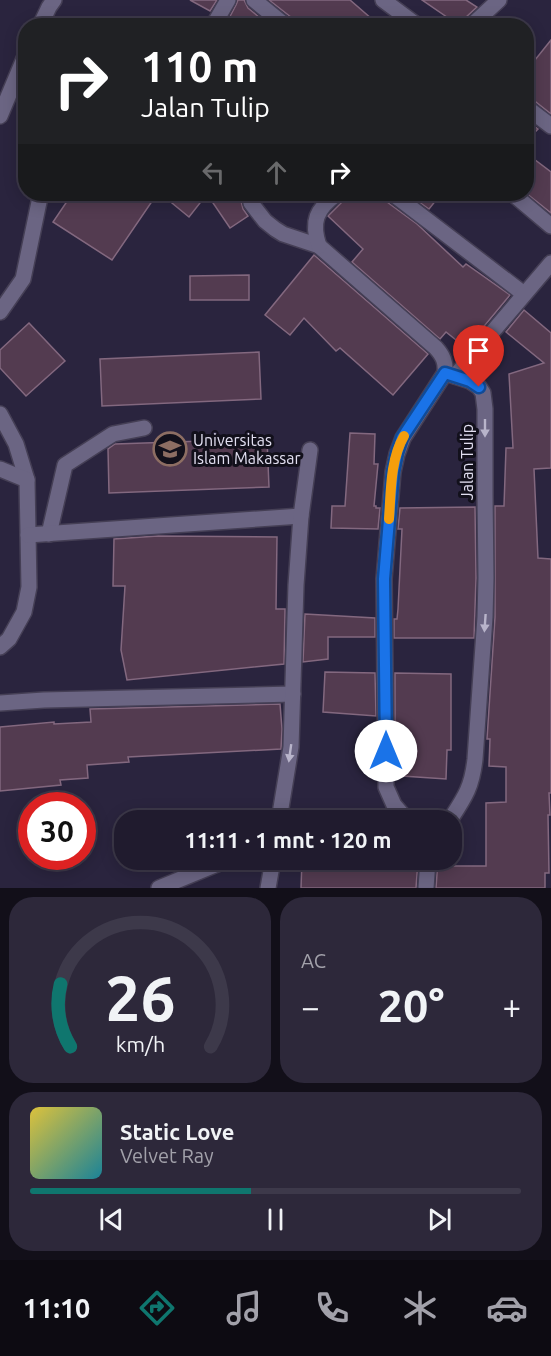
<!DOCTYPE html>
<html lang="id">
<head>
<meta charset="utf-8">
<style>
	body { margin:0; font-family:Ubuntu,sans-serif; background:#2d283a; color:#f1f3f6; height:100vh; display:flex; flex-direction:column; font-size:22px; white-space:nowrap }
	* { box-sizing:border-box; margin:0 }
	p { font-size:20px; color:#a2a1aa }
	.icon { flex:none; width:33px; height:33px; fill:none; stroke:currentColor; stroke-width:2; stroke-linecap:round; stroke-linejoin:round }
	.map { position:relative; height:888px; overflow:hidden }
	.drawer { display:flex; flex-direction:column; gap:9px; padding:9px; background:#120f19; flex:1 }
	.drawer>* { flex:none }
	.banner { position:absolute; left:18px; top:18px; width:516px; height:183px; border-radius:24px; box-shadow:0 3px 15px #0003,0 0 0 2px #3d394a; background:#202124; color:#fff; overflow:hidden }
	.speed { position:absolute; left:18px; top:792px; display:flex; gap:12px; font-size:30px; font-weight:700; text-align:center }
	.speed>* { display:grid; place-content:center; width:78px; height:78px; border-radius:50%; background:#201b2e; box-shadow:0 3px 15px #0003,0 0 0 2px #3d394a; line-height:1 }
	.speed .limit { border:9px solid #d22; background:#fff; color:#111 }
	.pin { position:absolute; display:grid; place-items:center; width:51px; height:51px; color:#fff; margin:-62px -26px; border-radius:50% 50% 50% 0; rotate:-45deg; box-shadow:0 0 6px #0007 }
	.pin .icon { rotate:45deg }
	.me { position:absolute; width:66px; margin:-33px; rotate:0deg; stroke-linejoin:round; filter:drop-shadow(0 0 4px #0008) }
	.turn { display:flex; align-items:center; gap:21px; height:126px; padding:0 24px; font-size:27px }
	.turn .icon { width:78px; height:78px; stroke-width:2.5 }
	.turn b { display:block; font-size:42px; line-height:51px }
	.lanes { display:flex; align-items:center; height:57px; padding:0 24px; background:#0003; justify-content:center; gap:30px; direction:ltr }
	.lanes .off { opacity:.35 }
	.big { font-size:45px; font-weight:700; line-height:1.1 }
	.drawer .widget { flex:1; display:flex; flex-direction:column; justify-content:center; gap:9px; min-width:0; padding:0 21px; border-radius:24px; background:#2d283a }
	.drawer .dial { align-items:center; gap:0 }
	.dial svg { height:156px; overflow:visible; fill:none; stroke:#3d394a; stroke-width:7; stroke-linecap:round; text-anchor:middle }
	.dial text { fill:#f1f3f6; stroke:none }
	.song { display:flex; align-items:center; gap:18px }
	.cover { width:72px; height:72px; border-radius:9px; background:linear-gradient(135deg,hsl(50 70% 55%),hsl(190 70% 35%)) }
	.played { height:6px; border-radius:3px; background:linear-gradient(90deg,#0f766e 45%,#3d394a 45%) }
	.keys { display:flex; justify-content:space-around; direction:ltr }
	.heat { display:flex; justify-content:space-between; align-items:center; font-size:33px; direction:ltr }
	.drawer .tiles { flex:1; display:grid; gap:9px; grid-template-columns:1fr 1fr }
	.widget:last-child { grid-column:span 2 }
	.trip { position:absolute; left:114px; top:810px; width:348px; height:60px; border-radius:24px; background:#201b2e; box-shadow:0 3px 15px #0003,0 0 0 2px #3d394a; font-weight:700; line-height:60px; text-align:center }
	.menu { display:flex; height:96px; justify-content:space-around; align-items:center; background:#0d0b12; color:#a2a1aa }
	.menu .icon { width:42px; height:42px }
	.menu .selected { color:#0f766e }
	.menu b { font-size:27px; color:#f1f3f6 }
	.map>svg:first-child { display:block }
</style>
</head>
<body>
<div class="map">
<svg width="551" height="888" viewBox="0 0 551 888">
	<rect width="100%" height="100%" fill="#2a243e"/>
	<g fill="#533b50" stroke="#83687f" stroke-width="1.5">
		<path d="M190,0H217L210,11Z"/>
		<path d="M238,0H244L248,8L270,26H225L236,5Z"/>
		<path d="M269,0H350L380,26H296L292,18Z"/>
		<path d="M422,0H466L477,7L464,19L462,26H460Z"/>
		<path d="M551,40V114L532,99L526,97V53L535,60Z"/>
		<path d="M526,120L538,129L526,141Z"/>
		<path d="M526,153L551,172V213L526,193Z"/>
		<path d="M72,194H157L112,260L53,222Z"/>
		<path d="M161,194H236L241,201L243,209L248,216L230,228L207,194L189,217Z"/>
		<path d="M347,194H383L384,198L387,202L417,224L463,267L466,264L510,295L466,348L446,332L440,339L352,262L363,249L328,216L343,201Z"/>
		<path d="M408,194H441L429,209Z"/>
		<path d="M314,255L428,354L393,395L340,348L336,351L304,318L290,335L265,315Z"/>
		<path d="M249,275V300H190V276Z"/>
		<path d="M524,310L551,333V468L534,469L538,558L551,559V793H549L550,815H548L549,873H545V888H436L438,860H454V866H486V803L506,802V767L489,766L490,739H487L495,617V506H504L506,448H513L509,374L544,363L506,332Z"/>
		<path d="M29,323L65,361L26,396L0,368V350Z"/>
		<path d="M259,352L261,399L102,406L100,359Z"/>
		<path d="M350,433L375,434L374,464H378L374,506H376V508H380L378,529L331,528L332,506H345Z"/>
		<path d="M267,439L269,487L109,493L108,449L115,444Z"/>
		<path d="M475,507L476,578L474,638H394V619H397L398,609L402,529H398L400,508Z"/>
		<path d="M158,536L277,537L276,609H285L284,664L127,680L121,650L125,586H113L114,539Z"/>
		<path d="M305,614L375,618V637H328V659L303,662Z"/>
		<path d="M325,672L375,673L376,716L323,712Z"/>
		<path d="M395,673L451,674V750H447L446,779L402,776L404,749H395Z"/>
		<path d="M280,704L282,729L281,749L128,757L129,762L87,765L88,778L60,780L61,785L0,791V727L54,722V724L91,722L90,709Z"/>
		<path d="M302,860H418L416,888H301Z"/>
	</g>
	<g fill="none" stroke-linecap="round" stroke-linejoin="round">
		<g stroke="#453f55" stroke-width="18">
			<g id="minor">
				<path d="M254,0L286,26"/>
				<path d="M383,0L418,26"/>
				<path d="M40,26L49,7L54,0"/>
				<path d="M213,26L228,0"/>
				<path d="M471,26L499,0"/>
				<path d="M526,107L551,126"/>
				<path d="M0,116L26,54"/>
				<path d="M250,194L251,203L265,221L275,229L283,234L319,246L436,348C443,356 446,362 445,373"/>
				<path d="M393,194L524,294"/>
				<path d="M513,194L551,226"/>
				<path d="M319,246C311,222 316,209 337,194"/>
				<path d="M0,312L23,279L39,202V194"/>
				<path d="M445,373L470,381L479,387L483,393L485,409V495L486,578L485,617L475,759C472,787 465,797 450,820"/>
				<path d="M455,376L551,263"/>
				<path d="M0,414L16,444L27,480"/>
				<path d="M0,469L27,480L29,587L24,612L9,639L0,647"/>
				<path d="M49,534L65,465L113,434L144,428"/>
				<path d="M28,535L301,516"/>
				<path d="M0,703L44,700L293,694"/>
				<path d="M279,820L291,747L296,585L301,516L310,450"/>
				<path d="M407,820L394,805L386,787L384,579L393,472L397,454L403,438L445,373"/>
				<path d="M159,888L227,860"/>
				<path d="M268,888L273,860"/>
				<path d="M426,888L428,860"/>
			</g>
		</g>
		<use href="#minor" stroke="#6b6583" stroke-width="15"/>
	</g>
	<defs><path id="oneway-solid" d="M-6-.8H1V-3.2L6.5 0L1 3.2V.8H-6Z" transform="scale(1.5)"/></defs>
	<g fill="#b8b4ca">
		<use href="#oneway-solid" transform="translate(485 428) rotate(90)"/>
		<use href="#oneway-solid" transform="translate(485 623) rotate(94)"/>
		<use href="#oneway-solid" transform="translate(290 753) rotate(98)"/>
	</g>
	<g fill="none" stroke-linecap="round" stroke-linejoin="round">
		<g stroke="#114b97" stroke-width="15">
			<path id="route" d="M386,751L384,579L393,472L397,453L402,438L445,373L470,381L479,387"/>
		</g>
		<use href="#route" stroke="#1a73e8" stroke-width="10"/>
		<path stroke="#f59e0b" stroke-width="10" d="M389,519C391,492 390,460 404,436"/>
	</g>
	<defs>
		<g id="university-ring" transform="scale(1.725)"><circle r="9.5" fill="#12101b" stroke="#8d6e63" stroke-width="1.5"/><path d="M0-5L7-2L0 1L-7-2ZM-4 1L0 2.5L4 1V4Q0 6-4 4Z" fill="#8d6e63"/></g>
	</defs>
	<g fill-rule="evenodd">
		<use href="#university-ring" x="170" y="449"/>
	</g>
	<g text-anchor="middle" stroke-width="6" stroke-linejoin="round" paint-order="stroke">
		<g font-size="16" fill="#e2dff1" stroke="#12101b" text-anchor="start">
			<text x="193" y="446">Universitas<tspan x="193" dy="18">Islam Makassar</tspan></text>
		</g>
		<g font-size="16" fill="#e2dff1" stroke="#12101b">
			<text transform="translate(467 462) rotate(-90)" y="6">Jalan Tulip</text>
		</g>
	</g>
</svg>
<div class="speed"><div class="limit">30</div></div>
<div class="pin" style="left:479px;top:387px;background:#d93025"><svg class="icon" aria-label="arrive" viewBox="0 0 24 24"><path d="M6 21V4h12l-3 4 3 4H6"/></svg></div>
<svg class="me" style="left:386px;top:751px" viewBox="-20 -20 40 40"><circle r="19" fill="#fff"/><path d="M0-13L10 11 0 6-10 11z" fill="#1a73e8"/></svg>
<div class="trip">11:11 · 1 mnt · 120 m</div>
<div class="banner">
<div class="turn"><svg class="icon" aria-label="right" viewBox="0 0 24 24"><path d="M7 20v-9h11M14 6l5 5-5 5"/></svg><div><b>110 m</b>Jalan Tulip</div></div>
<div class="lanes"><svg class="icon off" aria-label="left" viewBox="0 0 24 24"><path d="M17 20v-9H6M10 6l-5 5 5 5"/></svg><svg class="icon off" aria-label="ahead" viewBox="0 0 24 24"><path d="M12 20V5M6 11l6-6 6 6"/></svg><svg class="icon" aria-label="right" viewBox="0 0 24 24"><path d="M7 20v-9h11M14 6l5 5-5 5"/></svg></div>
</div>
</div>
<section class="drawer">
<div class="tiles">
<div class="widget dial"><svg viewBox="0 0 100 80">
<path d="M14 69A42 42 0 1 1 86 69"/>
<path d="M14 69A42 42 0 0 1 9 37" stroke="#0f766e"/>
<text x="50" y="56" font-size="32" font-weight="700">26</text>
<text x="50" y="72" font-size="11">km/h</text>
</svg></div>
<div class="widget"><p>AC</p>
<div class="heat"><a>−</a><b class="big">20°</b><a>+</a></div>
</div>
<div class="widget">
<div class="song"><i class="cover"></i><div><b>Static Love</b><p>Velvet Ray</p></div></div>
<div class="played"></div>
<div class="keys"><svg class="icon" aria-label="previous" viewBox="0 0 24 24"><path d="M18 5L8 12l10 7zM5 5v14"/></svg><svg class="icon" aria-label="pause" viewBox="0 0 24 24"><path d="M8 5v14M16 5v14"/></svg><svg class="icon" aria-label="next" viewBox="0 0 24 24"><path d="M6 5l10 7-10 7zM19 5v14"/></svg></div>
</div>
</div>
</section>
<nav class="menu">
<b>11:10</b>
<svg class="icon selected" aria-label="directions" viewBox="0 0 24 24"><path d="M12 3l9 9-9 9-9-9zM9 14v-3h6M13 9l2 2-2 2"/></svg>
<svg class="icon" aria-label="music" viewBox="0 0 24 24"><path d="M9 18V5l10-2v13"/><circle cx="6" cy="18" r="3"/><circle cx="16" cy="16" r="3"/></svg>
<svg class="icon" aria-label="phone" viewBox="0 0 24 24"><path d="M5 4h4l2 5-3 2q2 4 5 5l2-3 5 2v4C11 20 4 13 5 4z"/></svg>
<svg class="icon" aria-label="climate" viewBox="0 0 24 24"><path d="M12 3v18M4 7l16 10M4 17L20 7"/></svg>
<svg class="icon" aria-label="car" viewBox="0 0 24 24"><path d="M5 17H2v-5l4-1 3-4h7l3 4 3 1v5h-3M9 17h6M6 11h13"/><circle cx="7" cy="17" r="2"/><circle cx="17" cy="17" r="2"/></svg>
</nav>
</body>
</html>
